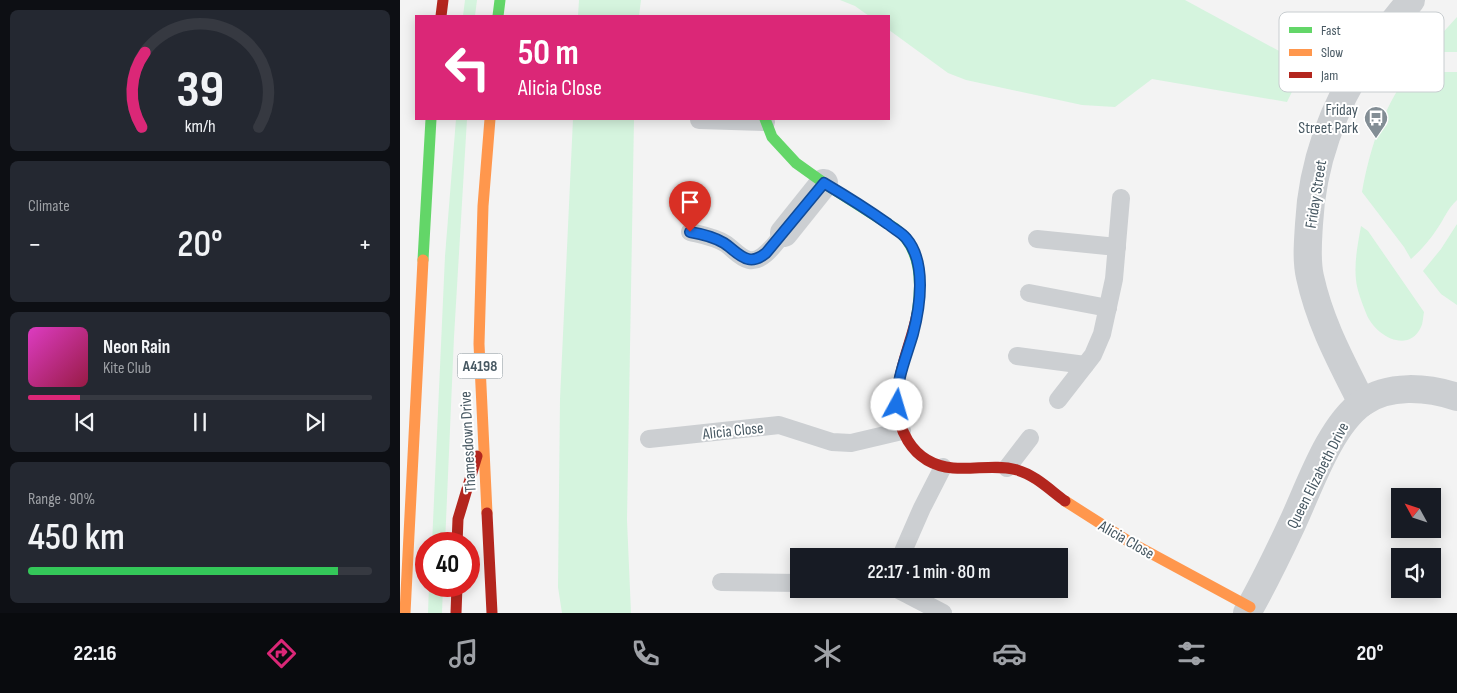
<!DOCTYPE html>
<html lang="en">
<head>
<meta charset="utf-8">
<style>
	body { margin:0; font-family:"Sofia Sans Condensed",sans-serif; background:#242831; color:#f1f3f6; height:100vh; display:flex; flex-direction:column; font-size:19px; white-space:nowrap }
	* { box-sizing:border-box; margin:0 }
	p { font-size:16px; color:#9ea1a6 }
	.icon { flex:none; width:28px; height:28px; fill:none; stroke:currentColor; stroke-width:2; stroke-linecap:round; stroke-linejoin:round }
	.map { position:relative; flex:1; overflow:hidden }
	.panel { display:flex; flex-direction:column; gap:10px; padding:10px; background:#0d0f14; width:400px }
	.panel>* { flex:none }
	.guide { position:absolute; left:15px; top:15px; width:475px; height:105px; border-radius:0px; box-shadow:0 2px 12px #0003; background:#db2777; color:#fff; overflow:hidden }
	.needle { width:32px; rotate:310deg }
	.tools { position:absolute; left:991px; top:488px; display:grid; gap:10px }
	.tools a { display:grid; place-items:center; width:50px; height:50px; border-radius:0px; background:#171b24; box-shadow:0 2px 12px #0003; font-size:25px }
	.speed { position:absolute; left:15px; top:532px; display:flex; gap:10px; font-size:25px; font-weight:700; text-align:center }
	.speed>* { display:grid; place-content:center; width:65px; height:65px; border-radius:50%; background:#171b24; box-shadow:0 2px 12px #0003; line-height:1 }
	.speed .limit { border:8px solid #d22; background:#fff; color:#111 }
	.pin { position:absolute; display:grid; place-items:center; width:42px; height:42px; color:#fff; margin:-51px -21px; border-radius:50% 50% 50% 0; rotate:-45deg; box-shadow:0 0 5px #0007 }
	.pin .icon { rotate:45deg }
	.me { position:absolute; width:55px; margin:-28px; rotate:6deg; stroke-linejoin:round; filter:drop-shadow(0 0 4px #0008) }
	.turn { display:flex; align-items:center; gap:18px; height:105px; padding:0 20px; font-size:22px }
	.turn .icon { width:65px; height:65px; stroke-width:2.5 }
	.turn b { display:block; font-size:35px; line-height:42px }
	.big { font-size:38px; font-weight:600; line-height:1.1 }
	.panel .widget { flex:1; display:flex; flex-direction:column; justify-content:center; gap:8px; min-width:0; padding:0 18px; border-radius:8px; background:#242831 }
	.panel .dial { align-items:center; gap:0 }
	.dial svg { height:130px; overflow:visible; fill:none; stroke:#363941; stroke-width:7; stroke-linecap:round; text-anchor:middle }
	.dial text { fill:#f1f3f6; stroke:none }
	.song { display:flex; align-items:center; gap:15px }
	.cover { width:60px; height:60px; border-radius:8px; background:linear-gradient(135deg,hsl(310 70% 55%),hsl(340 70% 35%)) }
	.played { height:5px; border-radius:2px; background:linear-gradient(90deg,#db2777 15%,#363941 15%) }
	.keys { display:flex; justify-content:space-around; direction:ltr }
	.heat { display:flex; justify-content:space-between; align-items:center; font-size:28px; direction:ltr }
	.charge { height:8px; border-radius:4px; background:linear-gradient(90deg,#34c759 90%,#363941 0) }
	.trip { position:absolute; left:390px; top:548px; width:278px; height:50px; border-radius:0px; background:#171b24; box-shadow:0 2px 12px #0003; font-weight:600; line-height:50px; text-align:center }
	.menu { display:flex; height:80px; justify-content:space-around; align-items:center; background:#090b0e; color:#9ea1a6 }
	.menu .icon { width:35px; height:35px }
	.menu .current { color:#db2777 }
	.menu b { font-size:22px; color:#f1f3f6 }
	main { display:flex; flex:1; min-height:0 }
	.map>svg:first-child { display:block }
</style>
</head>
<body>
<main>
<section class="panel">
<div class="widget dial"><svg viewBox="0 0 100 80">
<path d="M14 69A42 42 0 1 1 86 69"/>
<path d="M14 69A42 42 0 0 1 16 23" stroke="#db2777"/>
<text x="50" y="56" font-size="32" font-weight="700">39</text>
<text x="50" y="72" font-size="11">km/h</text>
</svg></div>
<div class="widget"><p>Climate</p>
<div class="heat"><a>−</a><b class="big">20°</b><a>+</a></div>
</div>
<div class="widget">
<div class="song"><i class="cover"></i><div><b>Neon Rain</b><p>Kite Club</p></div></div>
<div class="played"></div>
<div class="keys"><svg class="icon" aria-label="previous" viewBox="0 0 24 24"><path d="M18 5L8 12l10 7zM5 5v14"/></svg><svg class="icon" aria-label="pause" viewBox="0 0 24 24"><path d="M8 5v14M16 5v14"/></svg><svg class="icon" aria-label="next" viewBox="0 0 24 24"><path d="M6 5l10 7-10 7zM19 5v14"/></svg></div>
</div>
<div class="widget"><p>Range · 90%</p><b class="big">450 km</b><div class="charge"></div></div>
</section>
<div class="map">
<svg width="1057" height="613" viewBox="0 0 1057 613">
	<rect width="100%" height="100%" fill="#f3f3f3"/>
	<g fill="#d5f4de">
		<path d="M65,0H77L75,16H63Z"/>
		<path d="M179,0H241L239,16H178Z"/>
		<path d="M440,0H785L905,65L887,102L752,79L715,107L682,105L566,80L548,73L489,30V16H469L455,6Z"/>
		<path d="M1057,17V52H1033L1028,49Z"/>
		<path d="M1015,66L1036,72H1057V200C1048,208 1044,219 1037,229C1030,240 1021,250 1011,259L1004,247L962,192C970,147 985,101 1015,66Z"/>
		<path d="M56,119H67L54,337L45,544H32L45,256Z"/>
		<path d="M173,119H234L227,520L231,613H162L158,587L160,399Z"/>
		<path d="M1057,224V305L1041,294L1023,271L1041,249Z"/>
		<path d="M961,226L968,231L1024,312C1023,317 1023,323 1021,327C1008,355 974,335 966,313C962,303 957,290 956,280C954,262 958,243 961,226Z"/>
		<path d="M29,586H43L42,613H28Z"/>
	</g>
	<g fill="none" stroke-linecap="round" stroke-linejoin="round">
		<g stroke="#cccfd2" stroke-width="18">
			<path d="M299,120L366,122"/>
			<path d="M290,232C302,235 315,237 326,244C333,249 340,258 349,260C363,263 376,242 384,233"/>
			<path d="M637,239L717,247"/>
			<path d="M629,293L708,308"/>
			<path d="M617,356L685,365"/>
			<path d="M658,400L693,355L702,334L714,279L721,198"/>
			<path d="M249,439L379,425L432,442L451,443L502,431"/>
			<path d="M607,468L630,438"/>
			<path d="M501,556L522,508L543,467"/>
			<path d="M321,582L399,583"/>
			<path d="M497,589L543,613"/>
		</g>
		<g stroke="#cccfd2" stroke-width="28">
			<path d="M384,233L424,183"/>
			<path d="M962,403C941,361 920,323 910,277C906,260 908,241 909,224C912,164 933,106 966,57C980,37 996,19 1011,0"/>
			<path d="M847,613C863,585 878,554 892,524C909,488 929,427 962,403C988,384 1027,387 1057,397"/>
		</g>
		<g stroke="#63d668" stroke-width="11">
			<path d="M98,16L100,0"/>
			<path d="M365,119L372,137L396,163L424,183L496,229C522,249 522,284 517,314"/>
			<path d="M23,260L31,119"/>
		</g>
		<g stroke="#ff974d" stroke-width="11">
			<path d="M665,501L728,541L850,607"/>
			<path d="M87,513L79,344L83,206L90,119"/>
			<path d="M5,613L23,260"/>
		</g>
		<g stroke="#b3261e" stroke-width="11">
			<path d="M41,16L43,0"/>
			<path d="M517,314C512,339 501,363 498,388C493,426 511,464 553,468C575,470 596,464 617,470C635,475 650,490 665,501"/>
			<path d="M87,513L92,613"/>
			<path d="M57,544L58,519L77,456"/>
			<path d="M56,613L57,586"/>
		</g>
	</g>
	<g fill="none" stroke-linecap="round" stroke-linejoin="round">
		<g stroke="#114b97" stroke-width="12">
			<path id="route" d="M290,232C302,234 314,237 324,243C332,248 339,257 348,259C355,261 361,257 366,253L424,183C446,196 467,209 488,224C494,229 502,233 506,238C527,262 520,307 513,334C506,358 496,380 497,405"/>
		</g>
		<use href="#route" stroke="#1a73e8" stroke-width="9"/>
	</g>
	<defs>
		<g id="bus-pin" transform="scale(1.25)"><path d="M0 17L-7.5 6A9.5 9.5 0 1 1 7.5 6Z" fill="#838e95" stroke="#fff"/><path d="M-5-6H5V4H4V6H2V4H-2V6H-4V4H-5ZM-3.5-4V0h7V-4ZM-3.5 1.2v1.5H-2V1.2ZM2 1.2v1.5H3.5V1.2Z" fill="#fff"/></g>
	</defs>
	<g fill-rule="evenodd">
		<use href="#bus-pin" x="976" y="118"/>
	</g>
	<g text-anchor="middle" stroke-width="4" stroke-linejoin="round" paint-order="stroke">
		<rect fill="#fff" stroke="#7e8a91" stroke-width="1" x="57.5" y="353.5" width="45" height="25" rx="4"/>
		<g font-size="15" font-weight="bold" fill="#475862">
			<text x="80" y="371">A4198</text>
		</g>
		<g font-size="16" fill="#475862" stroke="#fff" text-anchor="end">
			<text x="958" y="115">Friday<tspan x="958" dy="18">Street Park</tspan></text>
		</g>
		<g font-size="16" fill="#475862" stroke="#fff">
			<text transform="translate(915 194) rotate(-81)" y="6">Friday Street</text>
			<text transform="translate(333 430) rotate(-6)" y="6">Alicia Close</text>
			<text transform="translate(67 442) rotate(-93)" y="6">Thamesdown Drive</text>
			<text transform="translate(917 475) rotate(-63)" y="6">Queen Elizabeth Drive</text>
			<text transform="translate(727 539) rotate(30)" y="6">Alicia Close</text>
		</g>
	</g>
	<rect x="879" y="12" width="165" height="80" rx="8" fill="#fff" stroke="#c8cdd0" stroke-width="1"/>
	<rect x="889" y="27" width="23" height="6" fill="#63d668"/>
	<rect x="889" y="49" width="23" height="7" fill="#ff974d"/>
	<rect x="889" y="72" width="23" height="6" fill="#b3261e"/>
	<g font-size="14" fill="#475862">
		<text x="921" y="35">Fast</text>
		<text x="921" y="57">Slow</text>
		<text x="921" y="80">Jam</text>
	</g>
</svg>
<div class="tools">
<a><svg class="needle" viewBox="-14 -14 28 28"><path d="M0-13l5 13h-10z" fill="#e53935"/><path d="M0 13l5-13h-10z" fill="#9ea1a6"/></svg></a>
<a><svg class="icon" aria-label="sound" viewBox="0 0 24 24"><path d="M4 9h4l5-4v14l-5-4H4zM17 9q2 3 0 6"/></svg></a>
</div>
<div class="speed"><div class="limit">40</div></div>
<div class="pin" style="left:290px;top:232px;background:#d93025"><svg class="icon" aria-label="arrive" viewBox="0 0 24 24"><path d="M6 21V4h12l-3 4 3 4H6"/></svg></div>
<svg class="me" style="left:497px;top:405px" viewBox="-20 -20 40 40"><circle r="19" fill="#fff"/><path d="M0-13L10 11 0 6-10 11z" fill="#1a73e8"/></svg>
<div class="trip">22:17 · 1 min · 80 m</div>
<div class="guide">
<div class="turn"><svg class="icon" aria-label="left" viewBox="0 0 24 24"><path d="M17 20v-9H6M10 6l-5 5 5 5"/></svg><div><b>50 m</b>Alicia Close</div></div>
</div>
</div>
</main>
<nav class="menu">
<b>22:16</b>
<svg class="icon current" aria-label="directions" viewBox="0 0 24 24"><path d="M12 3l9 9-9 9-9-9zM9 14v-3h6M13 9l2 2-2 2"/></svg>
<svg class="icon" aria-label="music" viewBox="0 0 24 24"><path d="M9 18V5l10-2v13"/><circle cx="6" cy="18" r="3"/><circle cx="16" cy="16" r="3"/></svg>
<svg class="icon" aria-label="phone" viewBox="0 0 24 24"><path d="M5 4h4l2 5-3 2q2 4 5 5l2-3 5 2v4C11 20 4 13 5 4z"/></svg>
<svg class="icon" aria-label="climate" viewBox="0 0 24 24"><path d="M12 3v18M4 7l16 10M4 17L20 7"/></svg>
<svg class="icon" aria-label="car" viewBox="0 0 24 24"><path d="M5 17H2v-5l4-1 3-4h7l3 4 3 1v5h-3M9 17h6M6 11h13"/><circle cx="7" cy="17" r="2"/><circle cx="17" cy="17" r="2"/></svg>
<svg class="icon" aria-label="filters" viewBox="0 0 24 24"><path d="M4 7h16M4 17h16"/><circle cx="9" cy="7" r="2"/><circle cx="15" cy="17" r="2"/></svg>
<b>20°</b>
</nav>
</body>
</html>
